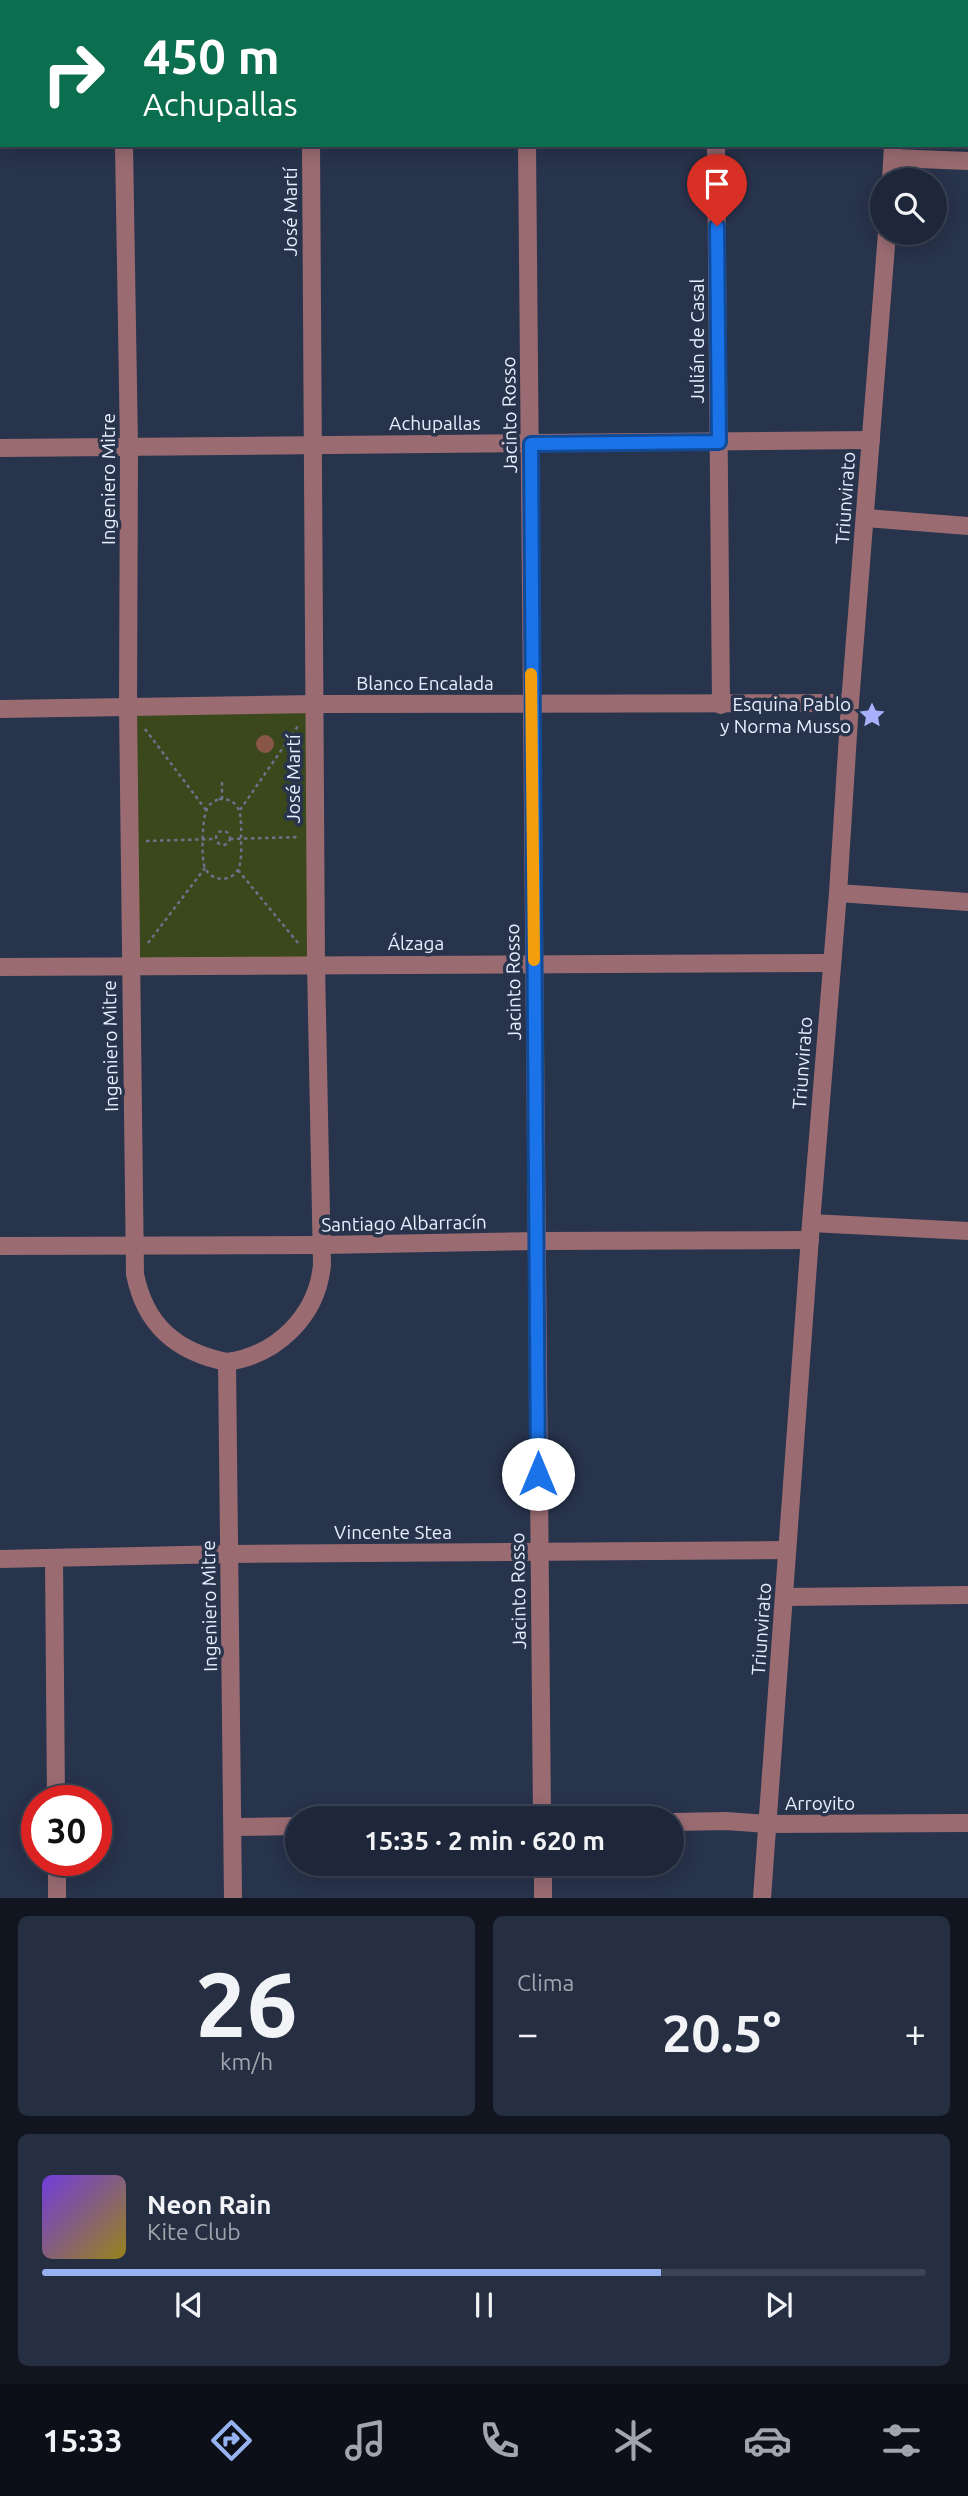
<!DOCTYPE html>
<html lang="es">
<head>
<meta charset="utf-8">
<style>
	body { margin:0; font-family:Ubuntu,sans-serif; background:#262e41; color:#f1f3f6; height:100vh; display:flex; flex-direction:column; font-size:26px; white-space:nowrap }
	* { box-sizing:border-box; margin:0 }
	p { font-size:23px; color:#a1a5ae }
	.icon { flex:none; width:38px; height:38px; fill:none; stroke:currentColor; stroke-width:2; stroke-linecap:round; stroke-linejoin:round }
	.map { position:relative; height:1898px; overflow:hidden }
	.drawer { display:flex; flex-direction:column; gap:18px; padding:18px; background:#10151f; flex:1 }
	.drawer>* { flex:none }
	.top-card { position:absolute; left:0px; top:0px; width:970px; height:147px; box-shadow:0 4px 18px #0003,0 0 0 2px #3c4353; background:#0b6e4f; color:#fff; overflow:hidden }
	.tools { position:absolute; left:870px; top:168px; display:grid; gap:14px }
	.tools a { display:grid; place-items:center; width:77px; height:77px; border-radius:50%; background:#1e2639; box-shadow:0 4px 18px #0003,0 0 0 2px #3c4353; font-size:35px }
	.speed { position:absolute; left:21px; top:1785px; display:flex; gap:14px; font-size:35px; font-weight:700; text-align:center }
	.speed>* { display:grid; place-content:center; width:91px; height:91px; border-radius:50%; background:#1e2639; box-shadow:0 4px 18px #0003,0 0 0 2px #3c4353; line-height:1 }
	.speed .limit { border:10px solid #d22; background:#fff; color:#111 }
	.pin { position:absolute; display:grid; place-items:center; width:60px; height:60px; color:#fff; margin:-72px -30px; border-radius:50% 50% 50% 0; rotate:-45deg; box-shadow:0 0 7px #0007 }
	.pin .icon { rotate:45deg }
	.me { position:absolute; width:77px; margin:-38px; rotate:0deg; stroke-linejoin:round; filter:drop-shadow(0 0 5px #0008) }
	.turn { display:flex; align-items:center; gap:24px; height:147px; padding:0 28px; font-size:32px }
	.turn .icon { width:91px; height:91px; stroke-width:2.5 }
	.turn b { display:block; font-size:49px; line-height:60px }
	.big { font-size:52px; font-weight:600; line-height:1.1 }
	.drawer .card { flex:1; display:flex; flex-direction:column; justify-content:center; gap:10px; min-width:0; padding:0 24px; border-radius:10px; background:#262e41 }
	.drawer .dial { align-items:center; gap:0 }
	.dial b { font-size:91px; line-height:1 }
	.song { display:flex; align-items:center; gap:21px }
	.cover { width:84px; height:84px; border-radius:10px; background:linear-gradient(135deg,hsl(260 70% 55%),hsl(50 70% 35%)) }
	.played { height:7px; border-radius:4px; background:linear-gradient(90deg,#95b2f1 70%,#3c4353 70%) }
	.keys { display:flex; justify-content:space-around; direction:ltr }
	.heat { display:flex; justify-content:space-between; align-items:center; font-size:38px; direction:ltr }
	.drawer .tiles { flex:1; display:grid; gap:18px; grid-template-columns:1fr 1fr }
	.card:last-child { grid-column:span 2 }
	.trip { position:absolute; left:285px; top:1806px; width:399px; height:70px; border-radius:35px; background:#1e2639; box-shadow:0 4px 18px #0003,0 0 0 2px #3c4353; font-weight:600; line-height:70px; text-align:center }
	.tab-bar { display:flex; height:112px; justify-content:space-around; align-items:center; background:#0c0f17; color:#a1a5ae }
	.tab-bar .icon { width:49px; height:49px }
	.tab-bar .selected { color:#95b2f1 }
	.tab-bar b { font-size:32px; color:#f1f3f6 }
	.map>svg:first-child { display:block }
</style>
</head>
<body>
<div class="map">
<svg width="968" height="1898" viewBox="0 0 968 1898">
	<rect width="100%" height="100%" fill="#28334c"/>
	<path fill="#3a481c" d="M314,704L316,964L130,966L128,707Z"/>
	<circle fill="#895547" cx="265" cy="744" r="9"/>
	<g fill="none" stroke-linecap="round" stroke-linejoin="round">
		<g stroke="#697389" stroke-width="2.5" stroke-dasharray="3.5 3.5" stroke-linecap="butt">
			<path d="M145,729L206,810"/>
			<path d="M222,782V799"/>
			<path d="M219,799C244,798 241,821 241,839C241,848 242,859 239,867C234,882 212,883 205,868C201,860 202,817 207,809C210,803 214,801 219,799Z"/>
			<path d="M240,810L298,726"/>
			<circle cx="223" cy="838" r="7"/>
			<path d="M230,839L300,837"/>
			<path d="M146,841L216,839"/>
			<path d="M238,870L298,943"/>
			<path d="M148,943L205,868"/>
		</g>
		<g stroke="#9a6c72" stroke-width="18">
			<path d="M123,0V2"/>
			<path d="M309,0V2"/>
			<path d="M525,0V2"/>
			<path d="M715,0V2"/>
			<path d="M904,2V0"/>
			<path d="M0,92H2"/>
			<path d="M124,145L129,447L128,707L135,1274C145,1325 176,1352 227,1362L233,1898"/>
			<path d="M527,145C534,703 533,1261 542,1818"/>
			<path d="M716,145L721,705"/>
			<path d="M893,158L968,161"/>
			<path d="M891,180L893,145"/>
			<path d="M0,448L871,440"/>
			<path d="M866,518L968,526"/>
			<path d="M0,709L314,704L850,703"/>
			<path d="M838,893L968,902"/>
			<path d="M0,967L831,963"/>
			<path d="M811,1223L968,1231"/>
			<path d="M0,1246L323,1245L537,1241L810,1240"/>
			<path d="M227,1362C277,1355 317,1316 322,1265L316,964L311,145"/>
			<path d="M54,1558L56,1801"/>
			<path d="M0,1559L229,1554L787,1550"/>
			<path d="M785,1597L968,1595"/>
			<path d="M672,1822L726,1821L768,1824L968,1823"/>
			<path d="M233,1827L298,1826"/>
			<path d="M57,1860V1898"/>
			<path d="M543,1864V1898"/>
			<path d="M762,1898L811,1223L838,893L850,703L887,233"/>
		</g>
	</g>
	<g fill="none" stroke-linecap="round" stroke-linejoin="round">
		<g stroke="#114b97" stroke-width="18">
			<path id="route" d="M538,1474L531,444L719,442L717,226"/>
		</g>
		<use href="#route" stroke="#1a73e8" stroke-width="12"/>
		<path stroke="#f59e0b" stroke-width="12" d="M531,674L534,960"/>
	</g>
	<defs>
		<g id="sight-bare" transform="scale(2.1)"><path d="M0-6L1.8-2.2L6-1.7L2.9 1.2L3.7 5.4L0 3.3L-3.7 5.4L-2.9 1.2L-6-1.7L-1.8-2.2Z" fill="#a8b0fc" stroke="#28334c" stroke-width="2.5" paint-order="stroke"/></g>
	</defs>
	<g fill-rule="evenodd">
		<use href="#sight-bare" x="872" y="715"/>
	</g>
	<g text-anchor="middle" stroke-width="7" stroke-linejoin="round" paint-order="stroke">
		<g font-size="19" fill="#e7eeff" stroke="#28334c">
			<text transform="translate(290 212) rotate(-90)" y="7">José Martí</text>
			<text transform="translate(697 341) rotate(-90)" y="7">Julián de Casal</text>
			<text transform="translate(509 415) rotate(-91)" y="7">Jacinto Rosso</text>
			<text x="435" y="430">Achupallas</text>
			<text transform="translate(108 479) rotate(-90)" y="7">Ingeniero Mitre</text>
			<text transform="translate(845 498) rotate(-86)" y="7">Triunvirato</text>
			<text x="425" y="690">Blanco Encalada</text>
			<text transform="translate(293 779) rotate(-90)" y="7">José Martí</text>
			<text x="416" y="950">Álzaga</text>
			<text transform="translate(513 982) rotate(-91)" y="7">Jacinto Rosso</text>
			<text transform="translate(110 1046) rotate(-91)" y="7">Ingeniero Mitre</text>
			<text transform="translate(802 1063) rotate(-86)" y="7">Triunvirato</text>
			<text transform="translate(404 1223) rotate(-1)" y="7">Santiago Albarracín</text>
			<text x="393" y="1539">Vincente Stea</text>
			<text transform="translate(518 1591) rotate(-91)" y="7">Jacinto Rosso</text>
			<text transform="translate(209 1606) rotate(-91)" y="7">Ingeniero Mitre</text>
			<text transform="translate(761 1629) rotate(-86)" y="7">Triunvirato</text>
			<text x="820" y="1810">Arroyito</text>
		</g>
		<g font-size="19" fill="#e7eeff" stroke="#28334c" text-anchor="end">
			<text x="851" y="711">Esquina Pablo<tspan x="851" dy="22">y Norma Musso</tspan></text>
		</g>
	</g>
</svg>
<div class="tools">
<a><svg class="icon" aria-label="search" viewBox="0 0 24 24"><circle cx="10" cy="10" r="6"/><path d="M15 15l6 6"/></svg></a>
</div>
<div class="speed"><div class="limit">30</div></div>
<div class="pin" style="left:717px;top:226px;background:#d93025"><svg class="icon" aria-label="arrive" viewBox="0 0 24 24"><path d="M6 21V4h12l-3 4 3 4H6"/></svg></div>
<svg class="me" style="left:538px;top:1474px" viewBox="-20 -20 40 40"><circle r="19" fill="#fff"/><path d="M0-13L10 11 0 6-10 11z" fill="#1a73e8"/></svg>
<div class="trip">15:35 · 2 min · 620 m</div>
<div class="top-card">
<div class="turn"><svg class="icon" aria-label="right" viewBox="0 0 24 24"><path d="M7 20v-9h11M14 6l5 5-5 5"/></svg><div><b>450 m</b>Achupallas</div></div>
</div>
</div>
<section class="drawer">
<div class="tiles">
<div class="card dial"><b>26</b><p>km/h</p></div>
<div class="card"><p>Clima</p>
<div class="heat"><a>−</a><b class="big">20.5°</b><a>+</a></div>
</div>
<div class="card">
<div class="song"><i class="cover"></i><div><b>Neon Rain</b><p>Kite Club</p></div></div>
<div class="played"></div>
<div class="keys"><svg class="icon" aria-label="previous" viewBox="0 0 24 24"><path d="M18 5L8 12l10 7zM5 5v14"/></svg><svg class="icon" aria-label="pause" viewBox="0 0 24 24"><path d="M8 5v14M16 5v14"/></svg><svg class="icon" aria-label="next" viewBox="0 0 24 24"><path d="M6 5l10 7-10 7zM19 5v14"/></svg></div>
</div>
</div>
</section>
<nav class="tab-bar">
<b>15:33</b>
<svg class="icon selected" aria-label="directions" viewBox="0 0 24 24"><path d="M12 3l9 9-9 9-9-9zM9 14v-3h6M13 9l2 2-2 2"/></svg>
<svg class="icon" aria-label="music" viewBox="0 0 24 24"><path d="M9 18V5l10-2v13"/><circle cx="6" cy="18" r="3"/><circle cx="16" cy="16" r="3"/></svg>
<svg class="icon" aria-label="phone" viewBox="0 0 24 24"><path d="M5 4h4l2 5-3 2q2 4 5 5l2-3 5 2v4C11 20 4 13 5 4z"/></svg>
<svg class="icon" aria-label="climate" viewBox="0 0 24 24"><path d="M12 3v18M4 7l16 10M4 17L20 7"/></svg>
<svg class="icon" aria-label="car" viewBox="0 0 24 24"><path d="M5 17H2v-5l4-1 3-4h7l3 4 3 1v5h-3M9 17h6M6 11h13"/><circle cx="7" cy="17" r="2"/><circle cx="17" cy="17" r="2"/></svg>
<svg class="icon" aria-label="filters" viewBox="0 0 24 24"><path d="M4 7h16M4 17h16"/><circle cx="9" cy="7" r="2"/><circle cx="15" cy="17" r="2"/></svg>
</nav>
</body>
</html>
